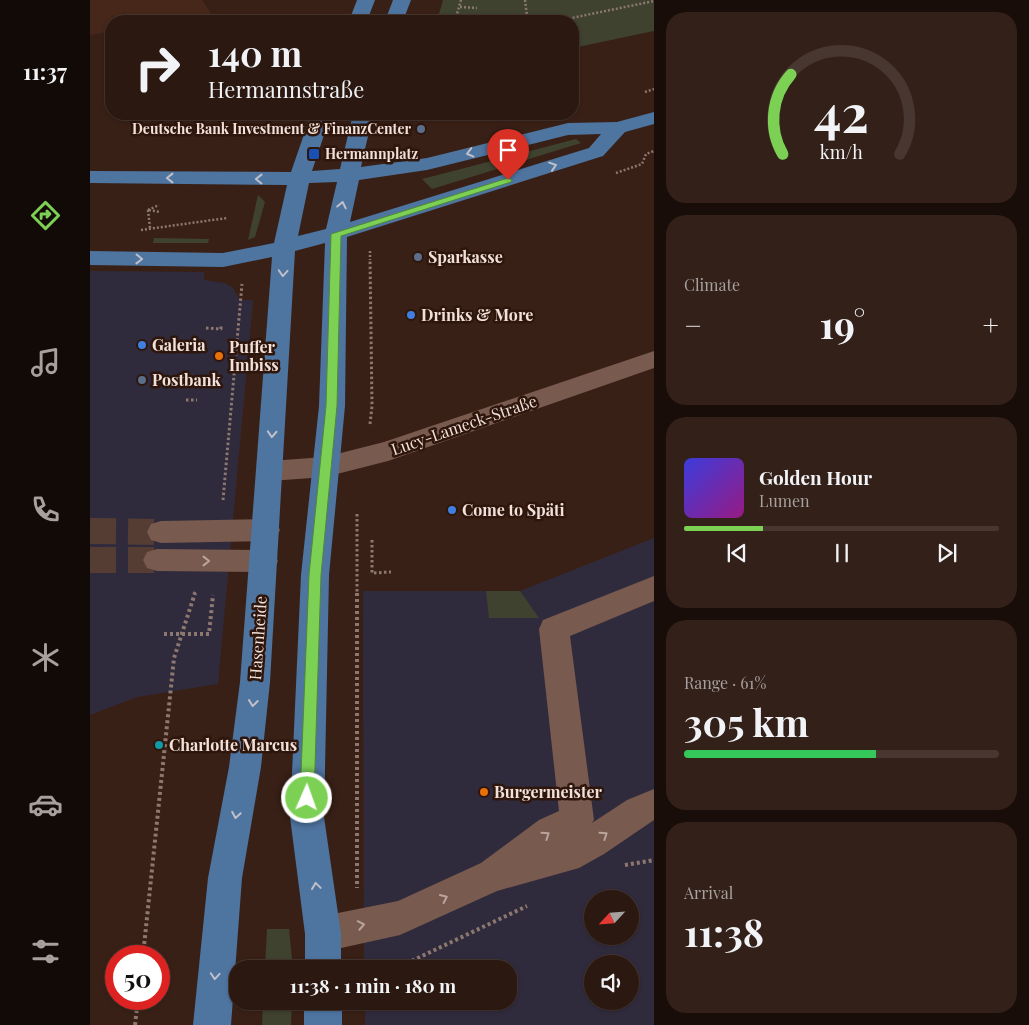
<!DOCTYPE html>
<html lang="en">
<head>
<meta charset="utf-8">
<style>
	body { margin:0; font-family:"Playfair Display",serif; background:#332119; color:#f1f3f6; height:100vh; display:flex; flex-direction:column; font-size:19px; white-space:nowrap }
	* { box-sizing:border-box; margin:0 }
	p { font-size:16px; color:#a6a09f }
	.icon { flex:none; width:28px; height:28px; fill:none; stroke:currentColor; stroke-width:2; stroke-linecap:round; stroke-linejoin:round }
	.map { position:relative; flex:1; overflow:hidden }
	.drawer { display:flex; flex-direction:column; gap:12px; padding:12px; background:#180d09; width:375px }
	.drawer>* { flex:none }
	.banner { position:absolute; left:15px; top:15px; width:474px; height:105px; border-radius:20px; box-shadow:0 1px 4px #0004,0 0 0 1px #473730; background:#2b1810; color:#f1f3f6; overflow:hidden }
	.needle { width:32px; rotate:244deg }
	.controls { position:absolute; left:494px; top:890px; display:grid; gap:10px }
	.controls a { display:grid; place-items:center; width:55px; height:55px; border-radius:50%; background:#2b1810; box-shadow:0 1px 4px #0004,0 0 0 1px #473730; font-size:25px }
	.speed { position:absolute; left:15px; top:945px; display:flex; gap:10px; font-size:25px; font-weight:700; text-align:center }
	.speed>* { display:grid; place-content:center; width:65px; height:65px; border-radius:50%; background:#2b1810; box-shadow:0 1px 4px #0004,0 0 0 1px #473730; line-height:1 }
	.speed .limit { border:8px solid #d22; background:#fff; color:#111 }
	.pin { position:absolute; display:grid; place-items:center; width:42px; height:42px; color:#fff; margin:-51px -21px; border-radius:50% 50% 50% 0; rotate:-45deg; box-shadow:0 0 5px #0007 }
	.pin .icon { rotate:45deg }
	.me { position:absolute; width:55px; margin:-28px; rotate:2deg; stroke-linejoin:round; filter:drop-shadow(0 0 4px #0008) }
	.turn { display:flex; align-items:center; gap:18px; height:105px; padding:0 20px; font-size:22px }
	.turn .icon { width:65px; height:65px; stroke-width:2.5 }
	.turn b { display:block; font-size:35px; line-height:42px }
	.big { font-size:38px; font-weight:700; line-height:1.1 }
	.drawer .tile { flex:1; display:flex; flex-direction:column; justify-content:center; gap:8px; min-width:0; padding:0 18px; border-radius:20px; background:#332119 }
	.drawer .dial { align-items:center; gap:0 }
	.dial svg { height:130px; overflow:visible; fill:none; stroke:#473730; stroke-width:7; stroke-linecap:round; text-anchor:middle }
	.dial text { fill:#f1f3f6; stroke:none }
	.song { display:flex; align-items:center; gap:15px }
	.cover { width:60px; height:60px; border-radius:8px; background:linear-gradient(135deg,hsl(240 70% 55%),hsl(310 70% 35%)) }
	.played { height:5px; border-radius:2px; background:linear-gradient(90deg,#7cd155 25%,#473730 25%) }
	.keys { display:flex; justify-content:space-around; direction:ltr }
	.heat { display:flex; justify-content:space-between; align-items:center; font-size:28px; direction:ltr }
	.charge { height:8px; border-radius:4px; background:linear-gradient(90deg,#34c759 61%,#473730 0) }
	.trip { position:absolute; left:139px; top:960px; width:288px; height:50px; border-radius:20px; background:#2b1810; box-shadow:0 1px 4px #0004,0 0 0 1px #473730; font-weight:700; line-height:50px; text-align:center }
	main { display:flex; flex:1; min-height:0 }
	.menu { display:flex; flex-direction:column; width:90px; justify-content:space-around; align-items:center; background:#110a06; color:#a6a09f }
	.menu .icon { width:35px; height:35px }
	.menu .current { color:#7cd155 }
	.menu b { font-size:22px; color:#f1f3f6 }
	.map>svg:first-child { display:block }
</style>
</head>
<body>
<main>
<nav class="menu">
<b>11:37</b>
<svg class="icon current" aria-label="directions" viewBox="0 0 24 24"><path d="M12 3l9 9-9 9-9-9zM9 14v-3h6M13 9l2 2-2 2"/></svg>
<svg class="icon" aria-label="music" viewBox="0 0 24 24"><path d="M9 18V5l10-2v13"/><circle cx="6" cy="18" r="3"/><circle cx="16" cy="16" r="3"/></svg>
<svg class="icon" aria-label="phone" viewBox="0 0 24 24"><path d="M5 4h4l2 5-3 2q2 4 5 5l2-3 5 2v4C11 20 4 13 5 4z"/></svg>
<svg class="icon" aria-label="climate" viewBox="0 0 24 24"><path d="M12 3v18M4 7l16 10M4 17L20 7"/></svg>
<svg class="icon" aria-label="car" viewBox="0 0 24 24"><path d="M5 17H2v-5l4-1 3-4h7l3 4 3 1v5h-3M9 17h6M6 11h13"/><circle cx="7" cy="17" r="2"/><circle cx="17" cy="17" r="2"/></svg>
<svg class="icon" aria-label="filters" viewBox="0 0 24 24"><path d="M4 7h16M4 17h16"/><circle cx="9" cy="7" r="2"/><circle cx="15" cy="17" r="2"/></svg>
</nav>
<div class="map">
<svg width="564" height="1025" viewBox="0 0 564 1025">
	<rect width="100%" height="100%" fill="#392016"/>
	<g fill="#302b3c" fill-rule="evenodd">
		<path d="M0,271L114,272V280L135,283L143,288L150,300H163L128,684L47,697L0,715Z"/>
		<path d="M564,538V1025H275V1001H418V969H274L273,591H430ZM502,899H540V936H502ZM502,964H540V1001H502Z"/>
	</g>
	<path fill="#46271a" d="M0,0H112L126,21H21V31L0,35Z"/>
	<g fill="#3e422f">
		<path d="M353,0H564V31L483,48L482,21H347Z"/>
		<path d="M486,139L491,143L342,189L332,179Z"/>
		<path d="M168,195L175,202L165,237L158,240Z"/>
		<path d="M64,238L119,239L118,243H63Z"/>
		<path d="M396,591H430L449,618H399Z"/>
		<path d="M177,929H199L203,969H175Z"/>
		<path d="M173,1001H202L201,1025H172Z"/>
	</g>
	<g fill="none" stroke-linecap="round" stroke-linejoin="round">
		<g stroke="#553d33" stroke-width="26" stroke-dasharray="26 12" stroke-linecap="butt">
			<path d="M0,531L71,532"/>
			<path d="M0,560H67"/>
		</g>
		<g stroke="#8d786f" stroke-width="2.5" stroke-dasharray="2 2" stroke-linecap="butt">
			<path d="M435,0L437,16L442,21"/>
			<path d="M370,7L387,8"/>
			<path d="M365,21L371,0"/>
			<path d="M467,21L564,1"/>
			<path d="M555,92L564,89"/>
			<path d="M526,173L552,164L556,154L564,151"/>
			<path d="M58,210L60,228"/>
			<path d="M58,210L69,205"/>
			<path d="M59,210L70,212"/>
			<path d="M51,230L137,218"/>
			<path d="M280,251V260"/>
		</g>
		<g stroke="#8d786f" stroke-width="3" stroke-dasharray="2.5 2.5" stroke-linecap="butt">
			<path d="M116,328L131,329V326"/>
			<path d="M96,400H107"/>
			<path d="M280,424L282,406L280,259"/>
			<path d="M133,500L152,284"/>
			<path d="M267,514V594"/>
			<path d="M282,540V573L301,572"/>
			<path d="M104,594L105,592"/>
		</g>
		<g stroke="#8d786f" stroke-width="4" stroke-dasharray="3 3" stroke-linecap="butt">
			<path d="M267,593V888"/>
			<path d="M74,634H119L123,595"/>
			<path d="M535,865L564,860"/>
			<path d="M53,956L84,658L105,593"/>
			<path d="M311,966L437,906"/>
			<path d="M45,1025L48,999"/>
		</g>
		<g fill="#785a4f" fill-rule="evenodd">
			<path d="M564,351V368L298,461L235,477L180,481L171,478L167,471L171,464L180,461L235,457L294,442Z"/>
			<path d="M176,519L186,522L190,530L186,538L176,541L71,543L61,540L57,532L61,524L71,521Z"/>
			<path d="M67,549L174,550L184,553L188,561L184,569L174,572L67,571L57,568L53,560L57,552Z"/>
			<path d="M564,576V601L480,636L504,820L502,823L537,800L564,789V820L514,854L489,868L407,891L310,935L233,952L220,947L215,934L220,921L233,916L308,901L391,863L449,820L469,811L449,629L453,620Z"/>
		</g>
		<g fill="#4e74a0" fill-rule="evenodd">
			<path d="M267,0H285L277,21H259Z"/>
			<path d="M303,0H321L313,21H295Z"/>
			<path d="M564,112V124L535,132L513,156L257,237L255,406L239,575L234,817L251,934V969H215V934L200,817L211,575L229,406L235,243L205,251L180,682L171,767L152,878L141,1025H103L118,878L139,767L150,682L182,257L133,267L0,265V251L133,253L184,243L197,185L0,183V171L201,172L221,114H241L222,171L250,169L263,114H283L271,167L337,158L478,123L527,122ZM511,134L499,148L260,222L269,180L337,170L478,135ZM247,182L236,229L208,236L219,183Z"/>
			<rect x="214" y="1001" width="38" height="24"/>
		</g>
	</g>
	<defs><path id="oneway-chevron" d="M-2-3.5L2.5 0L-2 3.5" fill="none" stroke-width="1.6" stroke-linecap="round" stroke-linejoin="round" transform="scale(1.25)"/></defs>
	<g stroke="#c1c0c9">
		<use href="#oneway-chevron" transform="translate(380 153) rotate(166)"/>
		<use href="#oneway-chevron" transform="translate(463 166) rotate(-18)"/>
		<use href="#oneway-chevron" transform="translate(80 178) rotate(-180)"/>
		<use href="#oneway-chevron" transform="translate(169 179) rotate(-179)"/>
		<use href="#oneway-chevron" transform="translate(252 205) rotate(-78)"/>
		<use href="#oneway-chevron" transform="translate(49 259) rotate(1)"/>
		<use href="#oneway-chevron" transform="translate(193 273) rotate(94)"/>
		<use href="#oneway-chevron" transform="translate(182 434) rotate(93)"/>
		<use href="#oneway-chevron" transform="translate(163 703) rotate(97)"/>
		<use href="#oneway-chevron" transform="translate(146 815) rotate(100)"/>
		<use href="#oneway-chevron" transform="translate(226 886) rotate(-98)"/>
		<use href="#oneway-chevron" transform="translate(125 976) rotate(94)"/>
	</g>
	<g stroke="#bba49b">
		<use href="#oneway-chevron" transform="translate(116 561)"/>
		<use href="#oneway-chevron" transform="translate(456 835) rotate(-35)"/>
		<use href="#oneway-chevron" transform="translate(514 835) rotate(-34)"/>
		<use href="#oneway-chevron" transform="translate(354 898) rotate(-25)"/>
		<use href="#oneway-chevron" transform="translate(271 925) rotate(-11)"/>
	</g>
	<path fill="#7cd155" stroke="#518837" d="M418,178L422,180L421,182L251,236L247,406L231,575L224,798L222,803L217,805L212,803L210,798L219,575L236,406L241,234Z"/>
	<g fill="#5c6f8a" stroke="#2e160c" stroke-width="2">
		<circle cx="331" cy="129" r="5"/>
		<circle cx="328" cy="257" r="5"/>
		<circle cx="52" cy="380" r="5"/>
	</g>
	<rect fill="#1a4fb4" stroke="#2e160c" stroke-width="2" x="218" y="148" width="12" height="12" rx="2.5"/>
	<g fill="#3f7fe0" stroke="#2e160c" stroke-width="2">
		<circle cx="321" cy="315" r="5"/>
		<circle cx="52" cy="345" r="5"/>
		<circle cx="362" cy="510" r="5"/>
	</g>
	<g fill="#e8710a" stroke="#2e160c" stroke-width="2">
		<circle cx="129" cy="356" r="5"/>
		<circle cx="394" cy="792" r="5"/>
	</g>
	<circle fill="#0f9aa8" stroke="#2e160c" stroke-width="2" cx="69" cy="745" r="5"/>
	<g text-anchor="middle" stroke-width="5" stroke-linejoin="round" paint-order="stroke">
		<g font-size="14" font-weight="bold" fill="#f2e1da" stroke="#2e160c" text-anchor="end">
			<text x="321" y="134">Deutsche Bank Investment &amp; FinanzCenter</text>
			<text x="235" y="159" text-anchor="start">Hermannplatz</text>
		</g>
		<g font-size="16" font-weight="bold" fill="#f2e1da" stroke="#2e160c" text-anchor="start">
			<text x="338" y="263">Sparkasse</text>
			<text x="331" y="321">Drinks &amp; More</text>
			<text x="62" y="351">Galeria</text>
			<text x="139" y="353">Puffer<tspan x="139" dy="18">Imbiss</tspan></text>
			<text x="62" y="386">Postbank</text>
			<text x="372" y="516">Come to Späti</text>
			<text x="79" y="751">Charlotte Marcus</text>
			<text x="404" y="798">Burgermeister</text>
		</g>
		<g font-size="16" fill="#f2e1da" stroke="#2e160c">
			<text transform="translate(374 425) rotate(-19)" y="6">Lucy-Lameck-Straße</text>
			<text transform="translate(168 638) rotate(-86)" y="6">Hasenheide</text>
		</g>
	</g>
</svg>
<div class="controls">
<a><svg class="needle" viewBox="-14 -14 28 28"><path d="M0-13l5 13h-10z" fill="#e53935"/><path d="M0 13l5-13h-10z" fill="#a6a09f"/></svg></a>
<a><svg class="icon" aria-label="sound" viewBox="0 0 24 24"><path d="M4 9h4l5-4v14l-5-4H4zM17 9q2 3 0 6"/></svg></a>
</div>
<div class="speed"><div class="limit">50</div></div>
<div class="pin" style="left:418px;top:180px;background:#d93025"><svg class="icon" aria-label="arrive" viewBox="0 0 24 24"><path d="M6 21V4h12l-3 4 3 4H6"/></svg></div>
<svg class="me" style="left:217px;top:798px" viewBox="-20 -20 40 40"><circle r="17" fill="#7cd155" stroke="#fff" stroke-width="3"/><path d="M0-11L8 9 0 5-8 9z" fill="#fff"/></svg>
<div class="trip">11:38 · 1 min · 180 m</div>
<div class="banner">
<div class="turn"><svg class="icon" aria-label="right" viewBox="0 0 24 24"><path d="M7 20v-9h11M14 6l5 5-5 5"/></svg><div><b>140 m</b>Hermannstraße</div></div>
</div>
</div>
<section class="drawer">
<div class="tile dial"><svg viewBox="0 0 100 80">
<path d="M14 69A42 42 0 1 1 86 69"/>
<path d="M14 69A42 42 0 0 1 19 20" stroke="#7cd155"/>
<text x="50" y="56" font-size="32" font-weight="700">42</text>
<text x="50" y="72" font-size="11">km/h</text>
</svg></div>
<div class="tile"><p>Climate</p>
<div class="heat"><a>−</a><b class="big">19°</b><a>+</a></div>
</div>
<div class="tile">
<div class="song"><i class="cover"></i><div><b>Golden Hour</b><p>Lumen</p></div></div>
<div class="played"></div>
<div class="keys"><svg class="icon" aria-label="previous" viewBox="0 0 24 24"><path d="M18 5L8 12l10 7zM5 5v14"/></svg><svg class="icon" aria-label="pause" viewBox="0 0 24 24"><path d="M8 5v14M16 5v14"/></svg><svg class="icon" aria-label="next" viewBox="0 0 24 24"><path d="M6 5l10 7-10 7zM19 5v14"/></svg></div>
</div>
<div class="tile"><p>Range · 61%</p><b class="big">305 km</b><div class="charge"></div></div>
<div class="tile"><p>Arrival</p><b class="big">11:38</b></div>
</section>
</main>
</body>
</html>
